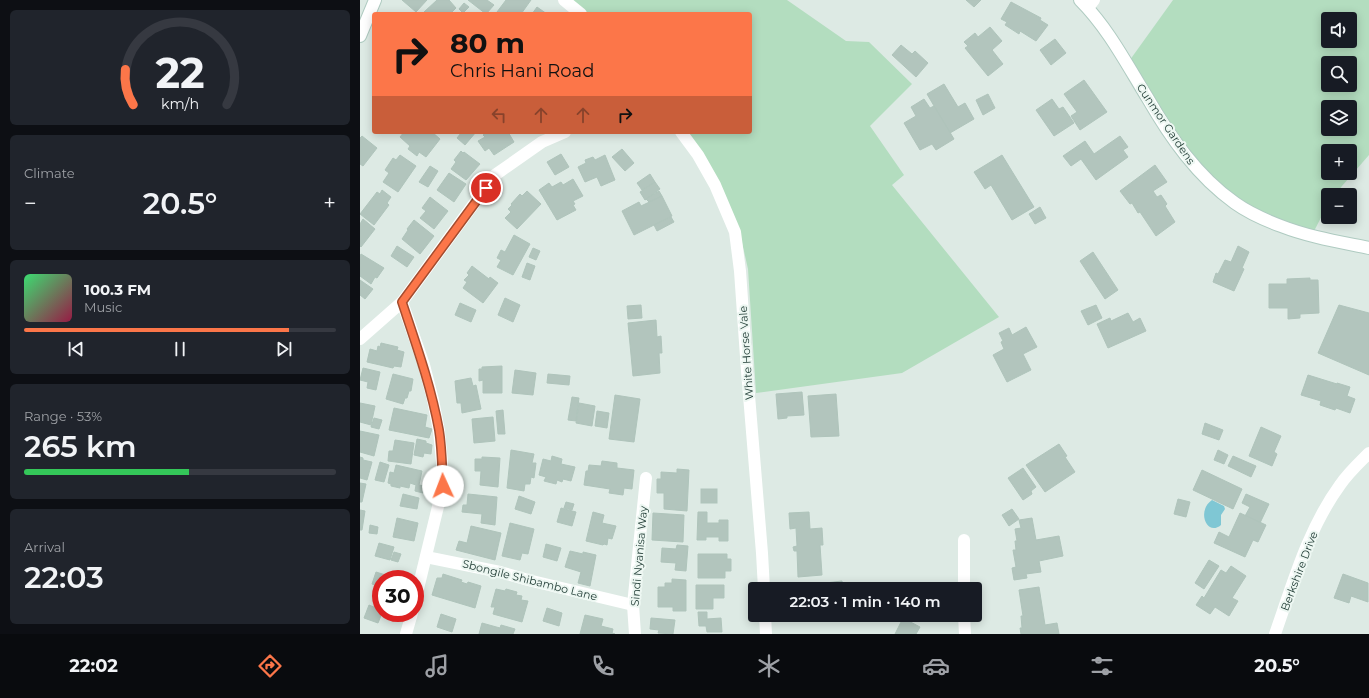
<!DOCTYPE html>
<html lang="en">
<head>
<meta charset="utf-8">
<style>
	body { margin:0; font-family:Montserrat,sans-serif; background:#20242c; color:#f1f3f6; height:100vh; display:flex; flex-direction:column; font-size:15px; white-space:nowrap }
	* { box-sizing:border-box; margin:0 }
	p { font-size:13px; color:#9ea1a6 }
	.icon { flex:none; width:22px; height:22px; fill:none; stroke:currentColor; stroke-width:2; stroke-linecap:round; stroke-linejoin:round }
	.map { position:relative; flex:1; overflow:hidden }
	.sheet { display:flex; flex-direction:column; gap:10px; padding:10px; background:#0d0f14; width:360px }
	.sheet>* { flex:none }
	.hud { position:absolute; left:12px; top:12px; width:380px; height:122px; border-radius:4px; box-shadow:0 2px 10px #0003; background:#fc7649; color:#111; overflow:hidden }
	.controls { position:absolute; left:961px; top:12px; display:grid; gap:8px }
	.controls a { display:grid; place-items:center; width:36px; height:36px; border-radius:4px; background:#171b24; box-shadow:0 2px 10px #0003; font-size:20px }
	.speed { position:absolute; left:12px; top:570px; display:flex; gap:8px; font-size:20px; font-weight:700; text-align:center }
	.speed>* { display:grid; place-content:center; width:52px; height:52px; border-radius:50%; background:#171b24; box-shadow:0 2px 10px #0003; line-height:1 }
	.speed .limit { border:6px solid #d22; background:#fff; color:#111 }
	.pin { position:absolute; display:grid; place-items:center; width:34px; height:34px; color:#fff; margin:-17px; border:2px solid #fff; border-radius:50%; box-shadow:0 1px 4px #0007 }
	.me { position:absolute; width:44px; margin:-22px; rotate:358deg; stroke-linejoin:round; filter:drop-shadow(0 0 3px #0008) }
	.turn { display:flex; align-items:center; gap:14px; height:84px; padding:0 12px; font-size:18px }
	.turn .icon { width:52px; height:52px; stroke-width:2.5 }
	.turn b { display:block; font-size:28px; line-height:34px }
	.lanes { display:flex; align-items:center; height:38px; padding:0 12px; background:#0003; justify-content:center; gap:20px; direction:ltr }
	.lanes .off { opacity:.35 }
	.big { font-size:30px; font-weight:600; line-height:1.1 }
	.sheet .card { flex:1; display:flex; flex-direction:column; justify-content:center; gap:6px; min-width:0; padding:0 14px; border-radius:6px; background:#20242c }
	.sheet .dial { align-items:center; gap:0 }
	.dial svg { height:104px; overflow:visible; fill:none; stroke:#363941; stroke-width:7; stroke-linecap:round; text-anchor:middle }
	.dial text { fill:#f1f3f6; stroke:none }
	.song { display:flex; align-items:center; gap:12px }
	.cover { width:48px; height:48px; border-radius:6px; background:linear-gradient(135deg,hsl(140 70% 55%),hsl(340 70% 35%)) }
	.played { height:4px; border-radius:2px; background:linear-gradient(90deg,#fc7649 85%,#363941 85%) }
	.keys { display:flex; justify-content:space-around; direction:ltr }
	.heat { display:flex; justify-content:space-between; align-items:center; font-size:22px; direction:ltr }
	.charge { height:6px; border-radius:3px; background:linear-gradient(90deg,#34c759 53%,#363941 0) }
	.trip { position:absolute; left:388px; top:582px; width:234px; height:40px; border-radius:4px; background:#171b24; box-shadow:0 2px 10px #0003; font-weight:600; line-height:40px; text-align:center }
	.dock { display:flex; height:64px; justify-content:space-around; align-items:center; background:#090b0e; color:#9ea1a6 }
	.dock .icon { width:28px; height:28px }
	.dock .current { color:#fc7649 }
	.dock b { font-size:18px; color:#f1f3f6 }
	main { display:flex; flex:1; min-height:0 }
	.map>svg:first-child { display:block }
</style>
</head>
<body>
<main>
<section class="sheet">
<div class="card dial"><svg viewBox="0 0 100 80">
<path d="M14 69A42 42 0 1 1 86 69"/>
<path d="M14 69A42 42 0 0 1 8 42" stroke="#fc7649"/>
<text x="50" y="56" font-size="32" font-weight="700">22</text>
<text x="50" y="72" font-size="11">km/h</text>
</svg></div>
<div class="card"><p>Climate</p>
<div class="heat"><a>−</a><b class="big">20.5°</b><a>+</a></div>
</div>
<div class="card">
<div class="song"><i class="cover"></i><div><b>100.3 FM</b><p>Music</p></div></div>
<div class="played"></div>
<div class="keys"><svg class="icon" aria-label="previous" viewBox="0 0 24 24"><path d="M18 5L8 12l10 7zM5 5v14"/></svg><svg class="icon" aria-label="pause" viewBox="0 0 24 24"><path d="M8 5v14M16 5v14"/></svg><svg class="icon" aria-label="next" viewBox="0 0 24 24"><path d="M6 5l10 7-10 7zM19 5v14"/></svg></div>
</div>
<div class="card"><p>Range · 53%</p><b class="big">265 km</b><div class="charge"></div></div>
<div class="card"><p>Arrival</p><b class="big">22:03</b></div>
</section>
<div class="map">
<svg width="1009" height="634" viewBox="0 0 1009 634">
	<rect width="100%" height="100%" fill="#ddeae4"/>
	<g fill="#b3ddbf" fill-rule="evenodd">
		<path d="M209,0H427L486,41L509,42L552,84L510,126L544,175L532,185L639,317L542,373L396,393L388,269L379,229L324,132H390V14H226Z"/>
		<path d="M813,0H1009V155L982,186L975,195H968V204L952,235L897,214L842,174L767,64ZM968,19H990V41H968ZM968,63H990V85H968ZM968,107H990V129H968ZM968,151H990V173H968Z"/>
	</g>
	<path fill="#7fc7d4" d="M852,500L864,506L865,509L861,515V525C847,537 836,511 852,500Z"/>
	<g fill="#b2c5bd" stroke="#afc4bb">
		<path d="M42,0H67L56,12Z"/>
		<path d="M77,0H89L96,8L90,14H66L64,12Z"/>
		<path d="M108,0H127L134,5L126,14Z"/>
		<path d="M146,0H171L161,14H140L137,12Z"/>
		<path d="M606,0H621L614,7Z"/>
		<path d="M651,2L681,18L680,20L688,25L676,41L660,31L659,34L645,25L647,22L641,19Z"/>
		<path d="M104,3L109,7L103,13L99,9Z"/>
		<path d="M177,7L187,14H172Z"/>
		<path d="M630,27L642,41L632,50L643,64L628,76L605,48L608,46L604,42L615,33L618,37Z"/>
		<path d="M695,39L706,53L691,65L680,50Z"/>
		<path d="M541,45L552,54L555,51L568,63L556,77L532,55Z"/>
		<path d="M724,80L747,112L720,130L711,116L717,112L704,94Z"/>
		<path d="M584,84L598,107L605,103L614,119L590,133L567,94Z"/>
		<path d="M628,94L635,108L623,115L616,100Z"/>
		<path d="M564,99L570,108L574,106L594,139L576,150L572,144L560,150L544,123L556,116L551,107Z"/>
		<path d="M692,99L699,109L703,107L714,123L694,136L676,110Z"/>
		<path d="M44,132H72L80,139L66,157L59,152L57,156L48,149L50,146L40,137Z"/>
		<path d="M100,132H116L105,145L97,138L101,133Z"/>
		<path d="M127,132H148L154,142L134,155L129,148L125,151L118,141L125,137L123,135Z"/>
		<path d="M2,136L17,148L3,166L0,164V138Z"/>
		<path d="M760,136L768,147L763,150L768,157L736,180L721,159L711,166L703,156L725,141L734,154Z"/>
		<path d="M262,149L274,163L265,171L252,157Z"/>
		<path d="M101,151L103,153L104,152L120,164L106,180L91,169L96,162L94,160Z"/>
		<path d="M201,154L209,167L195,175L187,162Z"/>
		<path d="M40,155L56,166L38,192L23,182L29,173L25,170L33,158L36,160Z"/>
		<path d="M245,155L255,180L241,186L237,177L225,182L218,167L226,163L225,160L233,157L235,160Z"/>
		<path d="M642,155L674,207L652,220L631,185L625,189L614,172Z"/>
		<path d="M795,165L807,182L793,191L797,197L801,195L807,204L805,206L815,222L796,236L780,212L778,213L772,203L770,204L760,191Z"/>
		<path d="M70,166L78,171L68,187L59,182Z"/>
		<path d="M89,173L106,184L94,202L77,190Z"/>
		<path d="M290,174L295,182L282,190L277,183Z"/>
		<path d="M213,179L223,196L213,201L215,204L213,205L216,210L197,220L179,190L189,183L192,187L201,182L203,185Z"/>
		<path d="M295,182L300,189L285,200L280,192Z"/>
		<path d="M22,190L31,197L27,203L29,205L14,225L0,214L17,192L20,194Z"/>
		<path d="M167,191L181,204L157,229L145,218L151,212L148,209L152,205L151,204L160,194L162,196Z"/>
		<path d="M299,191L302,196L289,202L286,199Z"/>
		<path d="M302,196L312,216L274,235L262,211L279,202L281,206Z"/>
		<path d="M70,197L88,211L74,229L60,218L66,211L62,208Z"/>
		<path d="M680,207L686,218L675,224L669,214Z"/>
		<path d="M311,217L314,222L297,231L294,225Z"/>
		<path d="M3,219L15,229L1,247L0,246V224Z"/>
		<path d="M54,220L74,236L60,254L42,239L48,230L47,229Z"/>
		<path d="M154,235L170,244L153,275L137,267L141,260L137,258L141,250L145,252Z"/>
		<path d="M37,246L54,257L47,267L31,256Z"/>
		<path d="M878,246L889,252L882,268L884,269L874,291L853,282L856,273L858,274L865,260L871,262Z"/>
		<path d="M173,248L180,251L176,260L169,257Z"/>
		<path d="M733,252L758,290L745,299L720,261Z"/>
		<path d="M1,254L24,268L17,278L15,277L11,284L0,276V256Z"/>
		<path d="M167,263L175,266L170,280L162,277Z"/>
		<path d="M112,266L129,279L130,277L138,283L123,303L103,288L107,282L104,280L109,275L107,273Z"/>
		<path d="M950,278V280H958L959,313L940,314V318L928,319V308H909V284H927V279Z"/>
		<path d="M0,280L13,289L5,299L0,295Z"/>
		<path d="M145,298L160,305L153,322L138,315Z"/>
		<path d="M100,303L116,310L111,322L95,315Z"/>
		<path d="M281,305L282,318L268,319L267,306Z"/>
		<path d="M736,305L742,318L728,325L721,311Z"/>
		<path d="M979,305L1009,313V375L958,353Z"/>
		<path d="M768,313L773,322L780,318L786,331L748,348L737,324L750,318L751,321Z"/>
		<path d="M296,320L297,337L301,336L302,353H299L300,373L273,376L268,323Z"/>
		<path d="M666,327L677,347L663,354L671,370L647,382L633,355L644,349L641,342L643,341L639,333L649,328L652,335Z"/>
		<path d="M21,343L38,347L37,350L44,352L41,367L34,366L33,368L7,362L10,349L17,351L18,346L20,347Z"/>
		<path d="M142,366V393H123V380L119,381V369H122V367Z"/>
		<path d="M3,368L20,372L16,390L7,388L8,382L0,380Z"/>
		<path d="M155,370L176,373L173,395L152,393Z"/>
		<path d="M33,374L53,379L51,391H49L47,398H45L43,404L26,399Z"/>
		<path d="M188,374L210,376L209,385L187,383Z"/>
		<path d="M948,375L977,384V383L990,387L987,396L995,399L990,413L976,408L975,410L960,405L961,401L941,395Z"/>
		<path d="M111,378L113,386L116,385L121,409L102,413L101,403H97L95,381Z"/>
		<path d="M442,392L444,415L427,416V418L418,419L416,394Z"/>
		<path d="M476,394L479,436L451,437L448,396Z"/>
		<path d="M255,395L280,399L274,442L249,439Z"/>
		<path d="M212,397L219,398L216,421L208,420Z"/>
		<path d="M0,403L15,406L11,425L0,422Z"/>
		<path d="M219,403L235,406L232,426L216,423Z"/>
		<path d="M34,408L67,415L65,427L72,429L69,438L29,430Z"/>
		<path d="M143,410L145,434H138L136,411Z"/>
		<path d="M237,411L249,413L247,428L235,426Z"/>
		<path d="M133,417L135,441L114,443L112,419Z"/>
		<path d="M14,418L22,420L19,429L11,427Z"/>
		<path d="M845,423L863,430L859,440L842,434Z"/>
		<path d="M901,427L921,436L914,452L917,454L912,466L889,456Z"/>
		<path d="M0,431L19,435L14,456L0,452Z"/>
		<path d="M57,439L66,441V443L72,445L71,454L64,453L63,457L54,455Z"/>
		<path d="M35,440L54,443L51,464L28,461L29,451H33Z"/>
		<path d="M699,444L707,456L705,457L715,472L685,492L666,465Z"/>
		<path d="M151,450L174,454L172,463H176L174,478L171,477L170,484H165L164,491L147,488Z"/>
		<path d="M858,450L868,455L864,464L854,460Z"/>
		<path d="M192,456L202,459L201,464L215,467L211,481L203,479L202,482L197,480L196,484L184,481L186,477L179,475L183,459L191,461Z"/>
		<path d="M873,456L896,466L891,477L868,466Z"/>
		<path d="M0,457L3,458V460L12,462L7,480L0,478Z"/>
		<path d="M122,457L140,458L138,487L120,485L121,471H115V459H122Z"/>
		<path d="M242,461L257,463V468L274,470L272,489L264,488L263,495L249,493L250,489L224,485L226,471H228L229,465L241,466Z"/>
		<path d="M20,462L29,465L24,482L15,480Z"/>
		<path d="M36,465L62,471L59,485L64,486L63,493L55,491L56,485L50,483L49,488L40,486V488L31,486V484L28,483L30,472L34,473Z"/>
		<path d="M663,468L676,487L671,491L672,494L663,500L648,478Z"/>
		<path d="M317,469L329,470L327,511L304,509V493H297V479H301V472L317,473Z"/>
		<path d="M842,470L882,489L873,509L833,490Z"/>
		<path d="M0,483L6,484L2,502H0Z"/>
		<rect x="341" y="489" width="16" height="14"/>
		<path d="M43,494L59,498L57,509L40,506Z"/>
		<path d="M108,494L137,497L135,525L121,523L122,514L102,512L103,505H107Z"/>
		<path d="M886,494L909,504L900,523L885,516L890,507L882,503Z"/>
		<path d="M159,496L175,502L171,514L155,509Z"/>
		<path d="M818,499L830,502L826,517L814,514Z"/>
		<path d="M206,502L214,504L212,510L204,508Z"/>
		<path d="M201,508L216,512L212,526L197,522Z"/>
		<path d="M652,509L659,519L649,526L642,515Z"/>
		<path d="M0,510L5,511L2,530H0Z"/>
		<path d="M233,512L244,515L242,523L256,526L252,539L248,538L247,545L244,544L243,545L226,541Z"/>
		<path d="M338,512H347V523H359V520H368V541H359V537H346V540H337Z"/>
		<path d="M449,512L450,529L462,528L463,545H460L462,575L438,577L437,551H434L433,547L437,546L436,528L430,529L429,513Z"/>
		<path d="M293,513L324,515L323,542L292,540Z"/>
		<path d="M880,513L906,525L898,542L893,540L885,557L854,543L859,532L869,537Z"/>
		<path d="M37,518L58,523L54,541L33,537Z"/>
		<path d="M672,518L676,540L699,536L703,556L679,561L681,572L666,574L667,578L654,580L652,568L656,567L653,550H656L655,541H657L655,529L661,528L659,520Z"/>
		<path d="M150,523L174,529L168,554L162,553L160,560L142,556Z"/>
		<path d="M10,525L18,527L17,534L9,533Z"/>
		<path d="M111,526L141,533L135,560L96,550L99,541L107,543Z"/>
		<path d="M19,543L34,547L30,560L15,556Z"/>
		<path d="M186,544L201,548L197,561L183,557Z"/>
		<path d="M317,545L328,546L326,571L315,570L316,563L301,562L302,548L316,549Z"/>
		<path d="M210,551L223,554V552L236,555L230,586L218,583L221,572L205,567Z"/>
		<path d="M34,552L41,554L38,562L31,560Z"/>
		<path d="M338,554H367V559H371V571H365V578H338Z"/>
		<path d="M849,560L859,566L844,589L835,583Z"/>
		<path d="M871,566L886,576L872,598L878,601L869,616L855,607L850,614L836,605L842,596L844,598L861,570L866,573Z"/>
		<path d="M16,572L32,577L31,579H21V587L12,584Z"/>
		<path d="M83,574L102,580L101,582L107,584L108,582L121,586L115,608L72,595L77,578H82Z"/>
		<path d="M983,574L1008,583V602L991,596L989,603L974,598Z"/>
		<path d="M312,579L326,580V611H313V607H298V587H305V583H312Z"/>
		<path d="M482,581L483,589H458L457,584Z"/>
		<path d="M555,583L565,584L564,589H555Z"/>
		<path d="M336,585H364V598H353V609H336Z"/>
		<path d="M679,587L685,625L697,623L699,634H661L660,628H662L661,616H663L659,590Z"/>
		<path d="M136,589L145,591L146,589L157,592L156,595L162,596L161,600L168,601L162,622L133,614L135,607H131Z"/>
		<path d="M9,605L21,610L22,613L18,623L4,618Z"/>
		<path d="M187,608L202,613L199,626L183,621Z"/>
		<path d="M338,612H347V619L361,618L362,632H347L346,626H339Z"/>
		<path d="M81,614L96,619L92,632L77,627Z"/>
		<path d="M225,615L243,619L241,626L253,629L252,633L255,634H220Z"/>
		<path d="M291,618L315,620L313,634L298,633L299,630L290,629Z"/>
		<path d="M543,618L560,627L556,634H535Z"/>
		<path d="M122,623L140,628L141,625L155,629L153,634H119Z"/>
	</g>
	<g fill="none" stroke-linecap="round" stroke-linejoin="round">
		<g stroke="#afcbc1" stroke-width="14">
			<g id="secondary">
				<path d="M720,0C748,28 766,63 787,97C810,137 837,176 875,203C889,213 905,220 921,226C949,237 980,242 1009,248"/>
				<path d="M0,36L15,0"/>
			</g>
		</g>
		<g stroke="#fff" stroke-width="12">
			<path d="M204,0L221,14"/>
			<path d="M728,8L734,0"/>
			<path d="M321,132L338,155L355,185L375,232L380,271L387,371L402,553L404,589"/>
			<path d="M42,302L64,365L73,400L79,431L82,462L83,486L55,601"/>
			<path d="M0,339L42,302L135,175L182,142L205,132"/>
			<path d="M604,540V589"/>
			<path d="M66,557L140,572L168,580L273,605"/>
			<path d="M405,615L406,634"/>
			<path d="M604,615L605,634"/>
			<path d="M46,634L52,613"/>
			<path d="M275,634L273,605L286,478"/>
			<path d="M915,634C933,583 948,529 980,485C988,473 999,463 1009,453"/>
		</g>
		<use href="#secondary" stroke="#fff" stroke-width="12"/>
	</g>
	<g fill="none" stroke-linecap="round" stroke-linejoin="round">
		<g stroke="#a44d2f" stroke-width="10">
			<path id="route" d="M83,486C82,467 82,448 79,430C71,386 56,344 42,302L126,188"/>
		</g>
		<use href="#route" stroke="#fc7649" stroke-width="7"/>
	</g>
	<g text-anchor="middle" stroke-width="4" stroke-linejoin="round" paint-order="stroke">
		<g font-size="11" fill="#1e3a33" stroke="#edf7f2">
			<text transform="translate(806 124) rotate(56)" y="4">Cunmor Gardens</text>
			<text transform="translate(386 353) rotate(-94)" y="4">White Horse Vale</text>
			<text transform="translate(279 556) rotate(-85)" y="4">Sindi Nyanisa Way</text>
			<text transform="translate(939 571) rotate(-69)" y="4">Berkshire Drive</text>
			<text transform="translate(170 580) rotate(14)" y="4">Sbongile Shibambo Lane</text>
		</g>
	</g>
</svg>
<div class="controls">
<a><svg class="icon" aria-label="sound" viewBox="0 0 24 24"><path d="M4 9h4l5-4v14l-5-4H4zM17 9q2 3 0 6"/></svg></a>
<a><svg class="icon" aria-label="search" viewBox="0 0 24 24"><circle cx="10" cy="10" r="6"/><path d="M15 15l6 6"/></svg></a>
<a><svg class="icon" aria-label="layers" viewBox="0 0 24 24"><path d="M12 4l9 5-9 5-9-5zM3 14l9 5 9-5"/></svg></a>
<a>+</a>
<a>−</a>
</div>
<div class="speed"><div class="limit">30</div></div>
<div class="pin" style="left:126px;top:188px;background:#d93025"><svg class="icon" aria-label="arrive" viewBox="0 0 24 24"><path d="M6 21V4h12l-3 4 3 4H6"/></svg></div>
<svg class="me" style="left:83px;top:486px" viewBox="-20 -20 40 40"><circle r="19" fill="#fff"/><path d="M0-13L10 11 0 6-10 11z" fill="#fc7649"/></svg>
<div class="trip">22:03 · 1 min · 140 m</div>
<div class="hud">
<div class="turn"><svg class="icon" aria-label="right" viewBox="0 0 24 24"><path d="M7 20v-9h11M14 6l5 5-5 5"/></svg><div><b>80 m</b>Chris Hani Road</div></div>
<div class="lanes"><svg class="icon off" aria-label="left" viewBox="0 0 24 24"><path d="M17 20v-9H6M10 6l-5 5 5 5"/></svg><svg class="icon off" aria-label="ahead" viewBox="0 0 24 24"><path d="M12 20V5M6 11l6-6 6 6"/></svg><svg class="icon off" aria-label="ahead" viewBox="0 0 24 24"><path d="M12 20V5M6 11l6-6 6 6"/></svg><svg class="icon" aria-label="right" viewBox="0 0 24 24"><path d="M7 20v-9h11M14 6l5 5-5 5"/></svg></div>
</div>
</div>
</main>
<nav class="dock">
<b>22:02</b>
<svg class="icon current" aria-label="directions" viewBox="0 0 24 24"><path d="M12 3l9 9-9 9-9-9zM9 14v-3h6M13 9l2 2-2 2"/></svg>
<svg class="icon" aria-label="music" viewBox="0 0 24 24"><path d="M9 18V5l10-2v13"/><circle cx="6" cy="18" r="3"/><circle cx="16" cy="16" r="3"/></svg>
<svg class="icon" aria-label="phone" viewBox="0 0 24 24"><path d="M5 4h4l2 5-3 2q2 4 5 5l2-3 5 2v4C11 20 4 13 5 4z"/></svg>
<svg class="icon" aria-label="climate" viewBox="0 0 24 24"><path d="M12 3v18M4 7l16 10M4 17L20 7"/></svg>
<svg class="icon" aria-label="car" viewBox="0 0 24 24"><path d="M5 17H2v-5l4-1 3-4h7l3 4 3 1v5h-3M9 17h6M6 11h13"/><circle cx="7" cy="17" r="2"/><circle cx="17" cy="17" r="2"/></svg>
<svg class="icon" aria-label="filters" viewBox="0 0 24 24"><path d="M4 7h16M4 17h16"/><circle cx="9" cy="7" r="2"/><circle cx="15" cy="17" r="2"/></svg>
<b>20.5°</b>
</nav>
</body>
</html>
